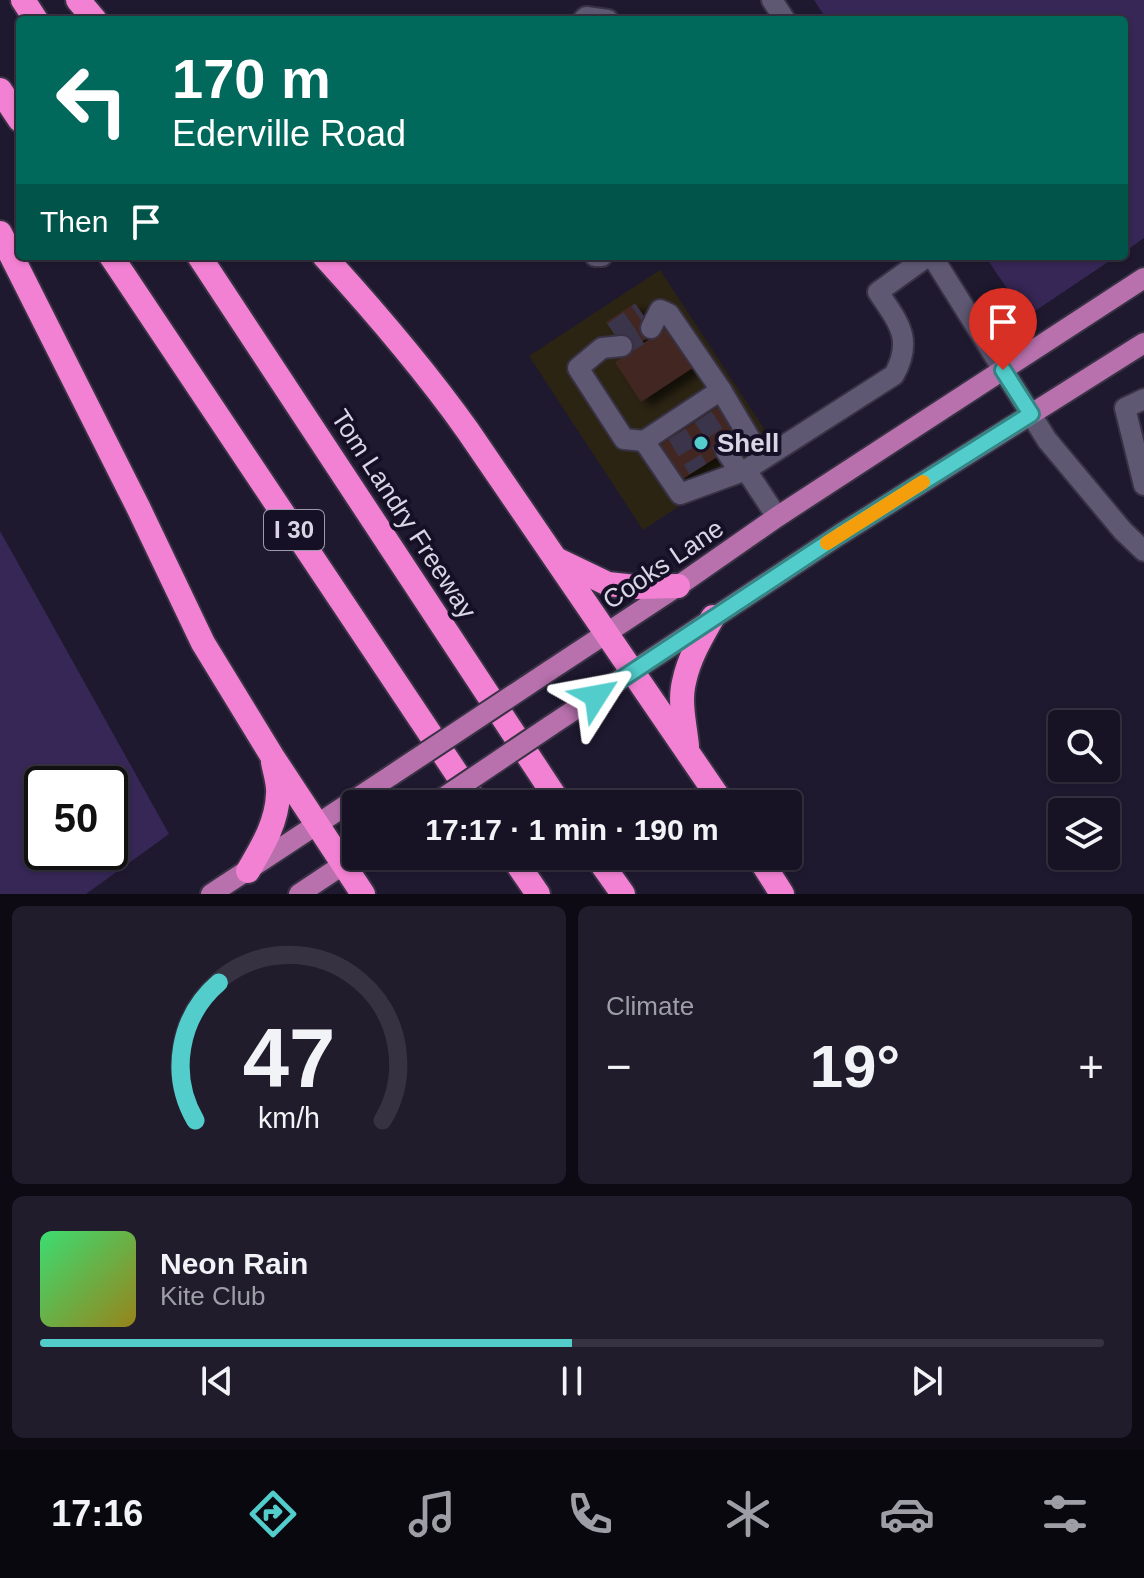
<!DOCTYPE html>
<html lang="en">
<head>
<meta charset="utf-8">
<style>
	body { margin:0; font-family:Arial,sans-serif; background:#201c2c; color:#f1f3f6; height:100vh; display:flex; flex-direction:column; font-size:30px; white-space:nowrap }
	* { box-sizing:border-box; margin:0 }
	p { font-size:26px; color:#9e9ea6 }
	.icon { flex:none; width:44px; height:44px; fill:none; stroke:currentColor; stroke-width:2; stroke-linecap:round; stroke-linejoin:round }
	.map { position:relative; height:894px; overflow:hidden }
	.panel { display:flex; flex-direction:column; gap:12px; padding:12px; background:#0d0a14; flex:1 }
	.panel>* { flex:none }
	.hud { position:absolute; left:16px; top:16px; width:1112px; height:244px; border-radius:8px; box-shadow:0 2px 6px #0004,0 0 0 2px #363241; background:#00695c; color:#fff; overflow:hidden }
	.fabs { position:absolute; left:1048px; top:710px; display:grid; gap:16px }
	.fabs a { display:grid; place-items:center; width:72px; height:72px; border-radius:8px; background:#171324; box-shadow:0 2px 6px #0004,0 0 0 2px #363241; font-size:40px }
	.speed { position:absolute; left:24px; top:766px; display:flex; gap:16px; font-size:40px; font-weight:700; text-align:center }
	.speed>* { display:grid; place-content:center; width:104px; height:104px; border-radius:50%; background:#171324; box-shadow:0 2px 6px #0004,0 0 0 2px #363241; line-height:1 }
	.speed .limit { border:4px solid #111; border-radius:12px; background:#fff; color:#111 }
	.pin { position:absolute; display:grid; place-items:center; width:68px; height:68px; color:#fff; margin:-82px -34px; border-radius:50% 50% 50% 0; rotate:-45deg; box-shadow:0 0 8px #0007 }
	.pin .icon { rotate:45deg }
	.me { position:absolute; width:88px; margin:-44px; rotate:56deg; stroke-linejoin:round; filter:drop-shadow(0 0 6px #0008) }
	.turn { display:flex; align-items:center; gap:28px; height:168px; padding:0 24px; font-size:36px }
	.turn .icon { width:104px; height:104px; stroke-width:2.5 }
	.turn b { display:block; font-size:56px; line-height:68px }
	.then { display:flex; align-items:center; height:76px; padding:0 24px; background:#0003; gap:16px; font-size:30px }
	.big { font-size:60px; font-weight:800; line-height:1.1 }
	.panel .card { flex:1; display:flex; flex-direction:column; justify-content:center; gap:12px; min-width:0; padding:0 28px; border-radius:12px; background:#201c2c }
	.panel .dial { align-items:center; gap:0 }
	.dial svg { height:208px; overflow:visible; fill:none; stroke:#363241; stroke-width:7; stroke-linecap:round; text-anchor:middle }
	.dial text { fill:#f1f3f6; stroke:none }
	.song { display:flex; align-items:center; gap:24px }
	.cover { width:96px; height:96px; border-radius:12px; background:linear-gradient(135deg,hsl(140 70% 55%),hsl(50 70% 35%)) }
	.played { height:8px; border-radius:4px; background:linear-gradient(90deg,#52cdcc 50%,#363241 50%) }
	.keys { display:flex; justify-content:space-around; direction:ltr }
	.heat { display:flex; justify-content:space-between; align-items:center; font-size:44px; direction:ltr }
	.panel .tiles { flex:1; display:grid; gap:12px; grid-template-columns:1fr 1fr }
	.card:last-child { grid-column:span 2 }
	.trip { position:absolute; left:342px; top:790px; width:460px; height:80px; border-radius:8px; background:#171324; box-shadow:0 2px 6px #0004,0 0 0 2px #363241; font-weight:800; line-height:80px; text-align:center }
	.tab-bar { display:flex; height:128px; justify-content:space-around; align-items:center; background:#09080e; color:#9e9ea6 }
	.tab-bar .icon { width:56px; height:56px }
	.tab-bar .selected { color:#52cdcc }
	.tab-bar b { font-size:36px; color:#f1f3f6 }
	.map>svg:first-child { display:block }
</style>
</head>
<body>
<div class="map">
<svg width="1144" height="894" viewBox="0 0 1144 894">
	<defs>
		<filter id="shadow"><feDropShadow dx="9" dy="5" stdDeviation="4" flood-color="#0009"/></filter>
	</defs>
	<rect width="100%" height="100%" fill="#1f1930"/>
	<path fill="#2b2413" d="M660,270L774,444L643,530L529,356Z"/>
	<g fill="#362756" fill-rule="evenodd">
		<path d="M814,0H1144V238L1124,252V20H827Z"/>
		<path d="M985,256H1117L1026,317Z"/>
		<path d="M0,531L169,834L86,894H0ZM110,784V852H42V784Z"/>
	</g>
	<g fill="#422622" filter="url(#shadow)">
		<path d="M635,303L655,333L626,352L606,322Z"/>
		<path d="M668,327L694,367L641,402L615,362Z"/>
		<path d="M723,404L745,439L678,482L656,448Z"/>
	</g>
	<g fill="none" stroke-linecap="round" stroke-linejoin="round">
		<g stroke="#3b354b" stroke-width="20" stroke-dasharray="20 10" stroke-linecap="butt">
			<path d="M613,332L641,312"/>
			<path d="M622,346L651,328"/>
			<path d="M703,417L726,451"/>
			<path d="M677,434L698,469"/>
		</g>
		<g stroke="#383244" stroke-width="24">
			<g id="minor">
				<path d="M772,0L785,20"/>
				<path d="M583,20L586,17L608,20"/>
				<path d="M595,256H602"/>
				<path d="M932,256L1047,440L1123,531L1144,551"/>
				<path d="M651,328L660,310L669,314L721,390"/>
				<path d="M622,346L602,348L578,368L624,439L644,441"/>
				<path d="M1144,399L1125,408L1144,485"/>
				<path d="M726,451L740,472"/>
				<path d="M746,470L680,494L644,441L721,390L762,459"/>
				<path d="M777,517L746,470L894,375C914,339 898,322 878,292L928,256"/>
			</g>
		</g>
		<g stroke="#383244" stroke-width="24">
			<g id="major">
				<path d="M549,671L678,586L777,517L1144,278"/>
				<path d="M550,726L839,535L1144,343"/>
				<path d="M211,894L392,775"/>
				<path d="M299,894L356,856"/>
			</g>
		</g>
		<g stroke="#383244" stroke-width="28">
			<g id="highway">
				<path d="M23,0L36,20"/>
				<path d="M78,0L95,20"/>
				<path d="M0,90L20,120"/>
				<path d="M0,233L139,509L203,643L272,756L363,894"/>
				<path d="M111,256L477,804"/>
				<path d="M199,256L560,804"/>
				<path d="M324,256C375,312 424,369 468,431L723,804"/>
				<path d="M558,560L608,584L636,587L678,586"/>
				<path d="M687,746C685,726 679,702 684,682C689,658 701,638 713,617"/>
				<path d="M512,856L538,894"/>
				<path d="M596,856L623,894"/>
				<path d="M758,856L782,894"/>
				<path d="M248,871C262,847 277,823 278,794C279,784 275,773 273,762"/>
			</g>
		</g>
		<use href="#minor" stroke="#5f5873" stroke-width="20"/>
		<use href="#major" stroke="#b871ad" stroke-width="20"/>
		<use href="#highway" stroke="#f381d3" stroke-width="24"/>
		<g stroke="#383244" stroke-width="24" stroke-linecap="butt">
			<g id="major-bridge">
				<path d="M392,775L549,671"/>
				<path d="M434,804L550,726"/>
			</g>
		</g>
		<use href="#major-bridge" stroke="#b871ad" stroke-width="20"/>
	</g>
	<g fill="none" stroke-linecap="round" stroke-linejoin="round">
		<g stroke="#358585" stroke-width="20">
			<path id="route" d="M596,696L839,535L1031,414L1003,370"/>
		</g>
		<use href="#route" stroke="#52cdcc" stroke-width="14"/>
		<path stroke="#f59e0b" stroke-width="14" d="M827,543L923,482"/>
	</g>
	<circle fill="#52cdcc" stroke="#161026" stroke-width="3" cx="701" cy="443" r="8"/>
	<g text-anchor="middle" stroke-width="8" stroke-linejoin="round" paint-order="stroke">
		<rect fill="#161026" stroke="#9e9aac" stroke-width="2" x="264" y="510" width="60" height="40" rx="6"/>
		<g font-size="24" font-weight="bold" fill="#d9d5e5">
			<text x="294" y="538">I 30</text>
		</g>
		<g font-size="26" font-weight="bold" fill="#d9d5e5" stroke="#161026" text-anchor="start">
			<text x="717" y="452">Shell</text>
		</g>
		<g font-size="26" fill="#d9d5e5" stroke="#161026">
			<text transform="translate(404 514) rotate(57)" y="9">Tom Landry Freeway</text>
			<text transform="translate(663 564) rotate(-34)" y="9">Cooks Lane</text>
		</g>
	</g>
</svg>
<div class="fabs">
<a><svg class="icon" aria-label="search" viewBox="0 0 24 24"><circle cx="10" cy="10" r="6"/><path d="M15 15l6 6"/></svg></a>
<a><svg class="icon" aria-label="layers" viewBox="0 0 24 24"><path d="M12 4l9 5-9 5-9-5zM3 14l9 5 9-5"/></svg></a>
</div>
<div class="speed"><div class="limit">50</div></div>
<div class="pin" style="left:1003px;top:370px;background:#d93025"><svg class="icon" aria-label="arrive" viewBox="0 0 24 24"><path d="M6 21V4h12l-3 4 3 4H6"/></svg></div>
<svg class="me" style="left:596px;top:696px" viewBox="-20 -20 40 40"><path d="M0-17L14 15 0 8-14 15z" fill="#52cdcc" stroke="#fff" stroke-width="4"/></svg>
<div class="trip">17:17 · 1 min · 190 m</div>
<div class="hud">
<div class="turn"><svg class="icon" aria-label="left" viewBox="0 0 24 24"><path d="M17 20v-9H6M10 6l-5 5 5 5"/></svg><div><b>170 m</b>Ederville Road</div></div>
<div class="then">Then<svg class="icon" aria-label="arrive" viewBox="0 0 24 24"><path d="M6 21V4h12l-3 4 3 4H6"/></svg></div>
</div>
</div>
<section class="panel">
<div class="tiles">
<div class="card dial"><svg viewBox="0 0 100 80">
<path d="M14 69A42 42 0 1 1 86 69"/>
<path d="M14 69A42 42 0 0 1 23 16" stroke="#52cdcc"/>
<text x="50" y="56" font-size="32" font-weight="700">47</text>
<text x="50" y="72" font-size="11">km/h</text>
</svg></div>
<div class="card"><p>Climate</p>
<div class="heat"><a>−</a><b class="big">19°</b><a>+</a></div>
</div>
<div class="card">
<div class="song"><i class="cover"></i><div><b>Neon Rain</b><p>Kite Club</p></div></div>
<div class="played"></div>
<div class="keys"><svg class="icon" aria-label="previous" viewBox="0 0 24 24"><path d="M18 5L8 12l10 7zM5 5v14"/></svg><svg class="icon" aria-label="pause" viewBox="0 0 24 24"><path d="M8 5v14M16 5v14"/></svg><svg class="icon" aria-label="next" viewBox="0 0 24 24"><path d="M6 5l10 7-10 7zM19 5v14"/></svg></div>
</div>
</div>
</section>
<nav class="tab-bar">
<b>17:16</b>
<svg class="icon selected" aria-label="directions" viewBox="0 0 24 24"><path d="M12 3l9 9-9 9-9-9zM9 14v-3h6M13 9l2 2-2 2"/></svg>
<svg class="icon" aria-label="music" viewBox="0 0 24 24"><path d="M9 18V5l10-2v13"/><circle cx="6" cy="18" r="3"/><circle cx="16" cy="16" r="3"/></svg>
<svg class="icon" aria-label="phone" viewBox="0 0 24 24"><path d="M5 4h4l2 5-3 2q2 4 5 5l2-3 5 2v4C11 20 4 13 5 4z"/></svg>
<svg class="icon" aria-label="climate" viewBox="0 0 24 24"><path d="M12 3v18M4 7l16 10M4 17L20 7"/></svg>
<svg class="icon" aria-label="car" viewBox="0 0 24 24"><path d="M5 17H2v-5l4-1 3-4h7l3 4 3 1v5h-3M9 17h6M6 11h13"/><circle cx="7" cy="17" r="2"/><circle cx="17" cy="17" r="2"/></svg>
<svg class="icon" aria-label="filters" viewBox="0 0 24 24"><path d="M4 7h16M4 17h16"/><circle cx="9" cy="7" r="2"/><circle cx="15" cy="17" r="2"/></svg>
</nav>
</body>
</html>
